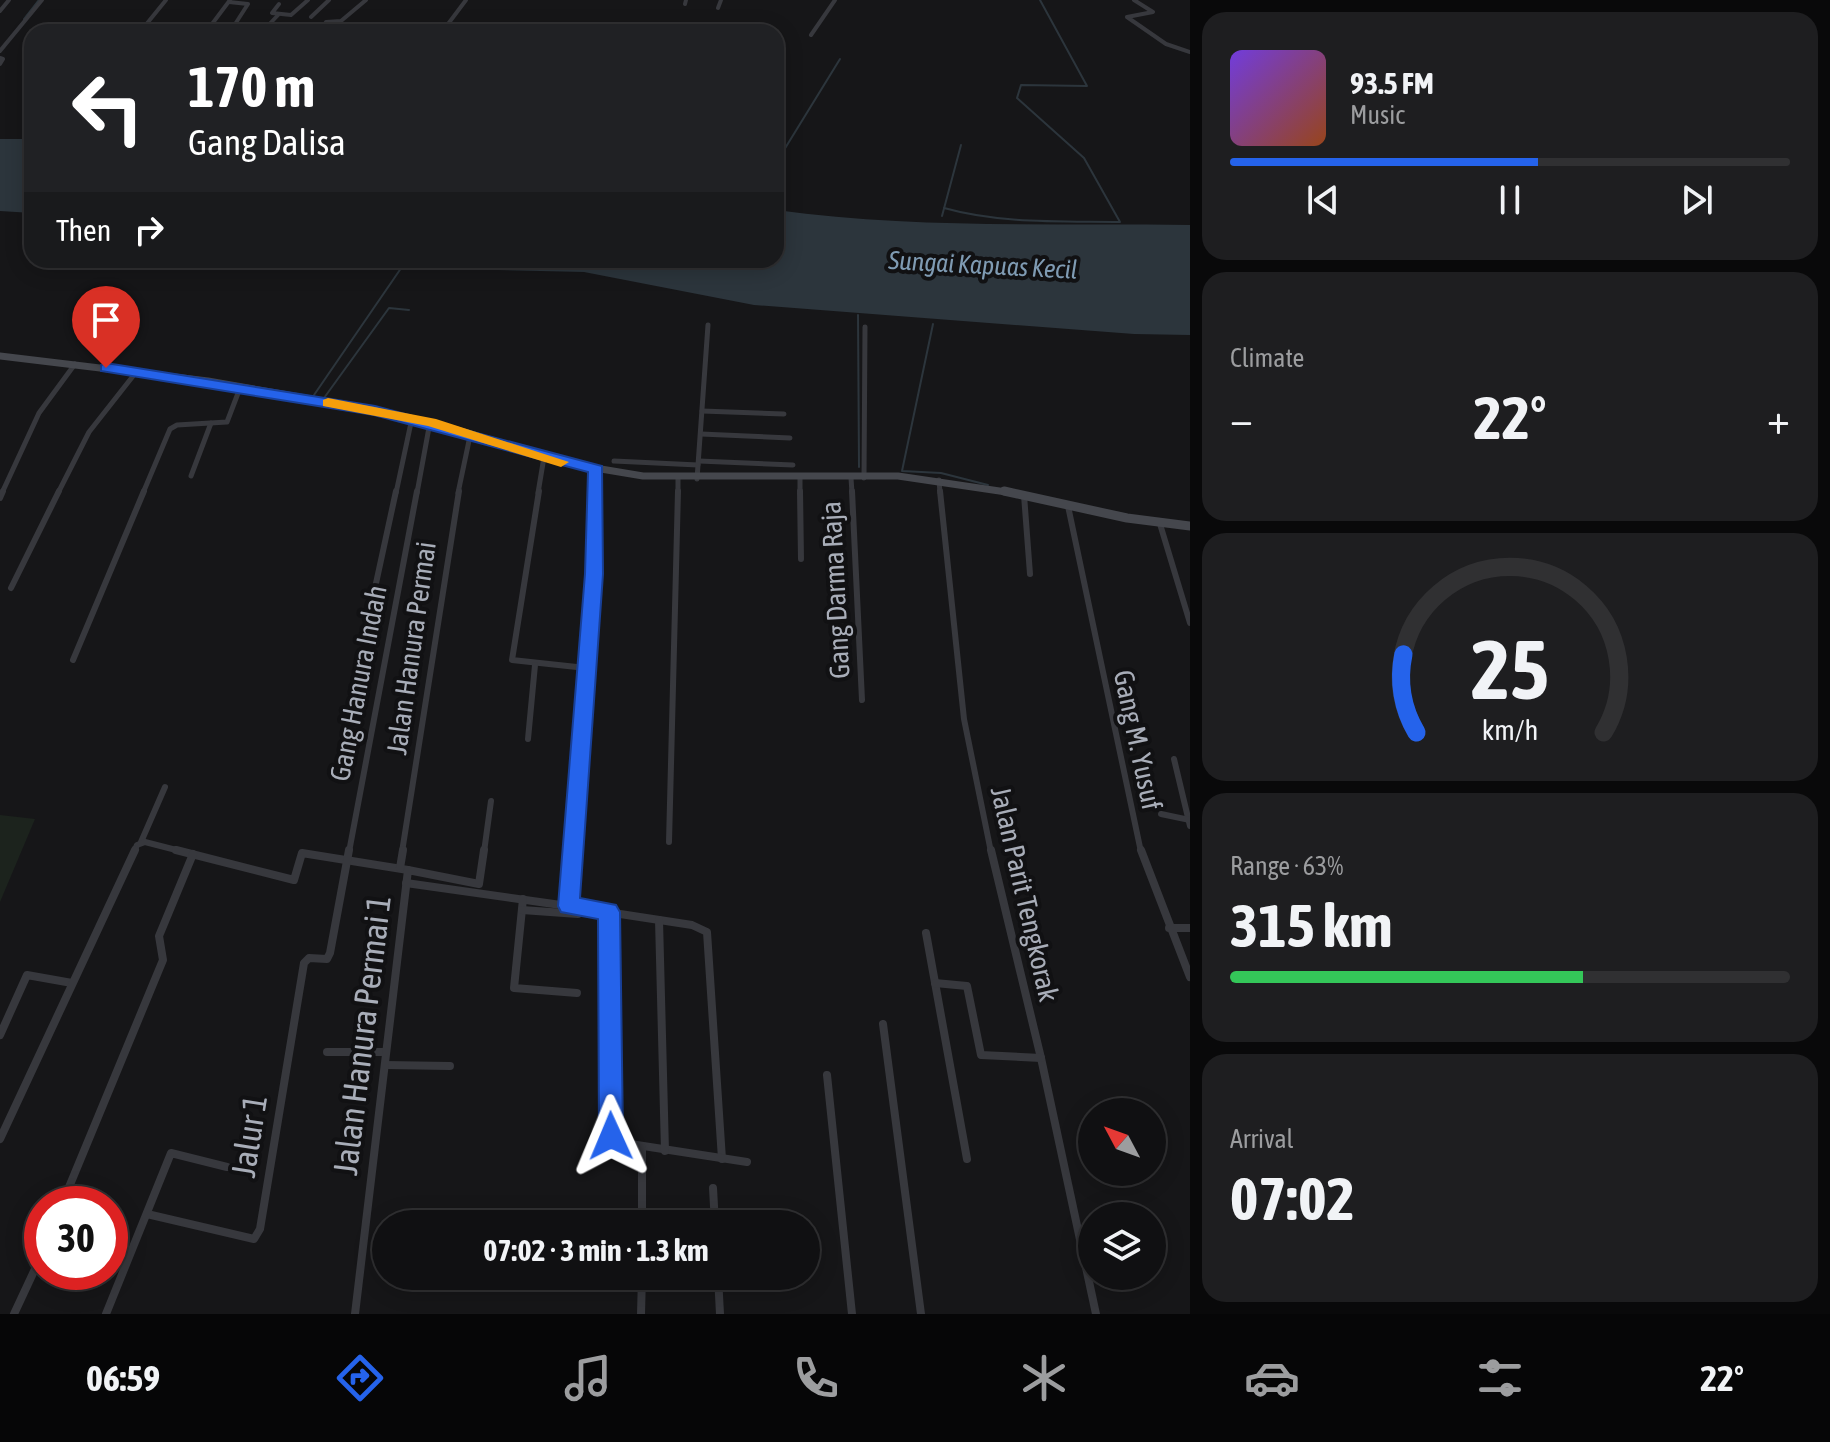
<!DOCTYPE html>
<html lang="en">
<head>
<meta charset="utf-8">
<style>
	body { margin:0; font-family:"Asap Condensed",sans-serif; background:#1e1e20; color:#f1f3f6; height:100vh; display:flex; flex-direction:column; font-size:30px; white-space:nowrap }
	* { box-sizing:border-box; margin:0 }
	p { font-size:26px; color:#9c9d9f }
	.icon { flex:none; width:44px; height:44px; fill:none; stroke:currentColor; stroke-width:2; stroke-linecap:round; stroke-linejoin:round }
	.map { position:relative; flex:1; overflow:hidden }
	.details { display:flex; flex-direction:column; gap:12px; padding:12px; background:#09090a; width:640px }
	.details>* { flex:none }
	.banner { position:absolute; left:24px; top:24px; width:760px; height:244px; border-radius:24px; box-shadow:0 4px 20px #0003,0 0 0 2px #303032; background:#202124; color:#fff; overflow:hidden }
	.needle { width:52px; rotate:311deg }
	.buttons { position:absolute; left:1078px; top:1098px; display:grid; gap:16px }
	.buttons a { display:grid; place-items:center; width:88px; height:88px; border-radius:50%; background:#101012; box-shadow:0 4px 20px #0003,0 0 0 2px #303032; font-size:40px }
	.speed { position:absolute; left:24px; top:1186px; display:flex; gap:16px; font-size:40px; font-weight:700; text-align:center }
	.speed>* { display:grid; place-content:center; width:104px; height:104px; border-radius:50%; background:#101012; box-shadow:0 4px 20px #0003,0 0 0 2px #303032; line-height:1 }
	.speed .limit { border:12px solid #d22; background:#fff; color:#111 }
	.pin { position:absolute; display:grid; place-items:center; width:68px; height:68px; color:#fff; margin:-82px -34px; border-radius:50% 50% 50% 0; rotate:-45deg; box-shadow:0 0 8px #0007 }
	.pin .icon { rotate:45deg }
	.me { position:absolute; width:88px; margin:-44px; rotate:359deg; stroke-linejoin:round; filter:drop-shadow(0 0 6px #0008) }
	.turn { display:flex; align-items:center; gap:28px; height:168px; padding:0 32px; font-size:36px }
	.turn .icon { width:104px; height:104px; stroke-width:2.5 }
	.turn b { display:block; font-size:56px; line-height:68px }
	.then { display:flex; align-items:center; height:76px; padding:0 32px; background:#0003; gap:16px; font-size:30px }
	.big { font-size:60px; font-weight:700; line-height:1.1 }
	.details .widget { flex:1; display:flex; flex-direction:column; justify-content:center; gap:12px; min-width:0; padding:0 28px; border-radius:24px; background:#1e1e20 }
	.details .dial { align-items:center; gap:0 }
	.dial svg { height:208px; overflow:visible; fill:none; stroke:#303032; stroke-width:7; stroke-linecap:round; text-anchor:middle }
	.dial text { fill:#f1f3f6; stroke:none }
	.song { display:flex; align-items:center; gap:24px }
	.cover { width:96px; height:96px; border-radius:12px; background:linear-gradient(135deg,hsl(260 70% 55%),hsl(20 70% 35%)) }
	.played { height:8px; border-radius:4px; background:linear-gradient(90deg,#2563eb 55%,#303032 55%) }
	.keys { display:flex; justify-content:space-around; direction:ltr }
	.heat { display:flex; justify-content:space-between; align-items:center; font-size:44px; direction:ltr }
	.charge { height:12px; border-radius:6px; background:linear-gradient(90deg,#34c759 63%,#303032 0) }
	.trip { position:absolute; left:372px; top:1210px; width:448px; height:80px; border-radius:40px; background:#101012; box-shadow:0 4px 20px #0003,0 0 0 2px #303032; font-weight:700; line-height:80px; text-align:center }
	.tabs { display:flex; height:128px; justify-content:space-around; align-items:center; background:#060607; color:#9c9d9f }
	.tabs .icon { width:56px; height:56px }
	.tabs .on { color:#2563eb }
	.tabs b { font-size:36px; color:#f1f3f6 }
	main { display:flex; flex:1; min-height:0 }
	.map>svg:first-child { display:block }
</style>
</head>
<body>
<main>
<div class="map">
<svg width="1190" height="1314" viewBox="0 0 1190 1314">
	<rect width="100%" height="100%" fill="#161618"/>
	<path fill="#1c231d" d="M0,815L35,819L0,902Z"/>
	<g fill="#2c353c">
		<path d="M0,139H32V213L0,211Z"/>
		<path d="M776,210C912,229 1053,223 1190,225V335L1134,334L754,305L584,272L498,270L433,266L413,260H776Z"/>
	</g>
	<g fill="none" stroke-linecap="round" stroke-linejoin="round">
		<g stroke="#2c353c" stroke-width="2">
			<path d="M24,19L39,0"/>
			<path d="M776,163L840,59"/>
			<path d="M944,208C1001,224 1062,221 1120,222L1084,158L1017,98L1021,85L1087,86L1040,0"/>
			<path d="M942,216L961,145"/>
			<path d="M858,315L859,467"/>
			<path d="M933,324L902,471L941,473L988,485"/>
			<path d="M314,395L406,261"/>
			<path d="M324,398L389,308L409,310"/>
		</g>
		<g stroke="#37383d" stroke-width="4">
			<path d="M1134,0L1153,12L1127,17L1166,44L1190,52"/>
			<path d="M229,2L248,4L230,32"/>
			<path d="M279,4L272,13L291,15L308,0"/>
			<path d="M685,4L686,0"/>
			<path d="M718,8L721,0"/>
			<path d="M0,11L9,0"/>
			<path d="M311,17L329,0"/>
			<path d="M140,32L166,0"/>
			<path d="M206,32L230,0"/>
			<path d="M262,32L279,14"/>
			<path d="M320,32L326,22L341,21L366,0"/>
			<path d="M442,32L466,0"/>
			<path d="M811,35L835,0"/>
			<path d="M0,51L42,0"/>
			<path d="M0,58L3,59L0,64"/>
		</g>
		<g stroke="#37383d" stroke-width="5">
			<path d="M702,411L784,414"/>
			<path d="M701,434L790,438"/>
			<path d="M614,461L698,465"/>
			<path d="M699,461L793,465"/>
			<path d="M191,476L211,423"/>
			<path d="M851,478L852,493"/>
			<path d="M864,478L865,327"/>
			<path d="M697,479L708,325"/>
			<path d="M800,479V493"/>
			<path d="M939,480L940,493"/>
			<path d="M2,493L39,413L75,364"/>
			<path d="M58,493L89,432L137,371"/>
			<path d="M143,493L170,429L177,425L227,422L240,388"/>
			<path d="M396,493L412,418"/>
			<path d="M417,493L430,422"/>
			<path d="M458,493L470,436"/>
			<path d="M538,493L544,457"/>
			<path d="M596,493V470"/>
			<path d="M678,493V479"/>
		</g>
		<g stroke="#37383d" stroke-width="6">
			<path d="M539,491L512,660L586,668"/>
			<path d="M800,491L801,559"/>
			<path d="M852,491L862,700"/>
			<path d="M940,491L964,719L991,852"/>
			<path d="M1024,495L1030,574"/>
			<path d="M0,498L3,491"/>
			<path d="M1068,506L1141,852"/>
			<path d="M1160,524L1190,623"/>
			<path d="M11,588L59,491"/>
			<path d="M365,634L396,491"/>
			<path d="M73,660L144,491"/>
			<path d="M528,739L535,665"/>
			<path d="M1174,759L1190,826"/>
			<path d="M1161,814L1190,820"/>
			<path d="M141,842L165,787"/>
			<path d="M669,842L678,491"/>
			<path d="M134,852L137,845L145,842L184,852"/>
			<path d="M349,852L417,491"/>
			<path d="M402,852L459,491"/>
			<path d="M484,852L491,801"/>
			<path d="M572,852L594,574L596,491"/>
		</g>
		<g stroke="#37383d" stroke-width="8">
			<path d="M176,850L294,880L302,853L408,870"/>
			<path d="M572,850L568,906L692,925L707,932L722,1159"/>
			<path d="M991,850L1041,1058L1096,1314"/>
			<path d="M1141,850L1190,977"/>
			<path d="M400,868L403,850"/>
			<path d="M406,883L568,906"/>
			<path d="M523,899L514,988L577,993"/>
			<path d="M522,910L578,914"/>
			<path d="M609,912L611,1141L747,1162"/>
			<path d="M659,920L665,1151"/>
			<path d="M1169,928H1190"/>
			<path d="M926,933L967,1159"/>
			<path d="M935,983L967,986L981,1055L1041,1058"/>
			<path d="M883,1024L921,1314"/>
			<path d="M0,1035L27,975L72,983"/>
			<path d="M327,1052H386"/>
			<path d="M385,1065L450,1066"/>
			<path d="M827,1075L852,1314"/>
			<path d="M0,1139L135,850"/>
			<path d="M642,1148V1224"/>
			<path d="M713,1188L715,1224"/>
			<path d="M62,1204L163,960L159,936L193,854"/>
			<path d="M147,1214L254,1239L260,1229L304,963L309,958L327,959L330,953L349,850"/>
			<path d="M718,1276L720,1314"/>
			<path d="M14,1314L42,1254"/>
			<path d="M106,1314L171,1153L227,1167"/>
			<path d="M355,1314L408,870L479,884L484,850"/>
			<path d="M641,1314L642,1276"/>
		</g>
		<path stroke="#45474d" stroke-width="7" d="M0,356L208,381L363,408L437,424L577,465L643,476H898L1013,493"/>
		<path stroke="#45474d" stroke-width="9" d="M1004,491L1127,518L1190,526"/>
	</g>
	<path fill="#2563eb" stroke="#184099" stroke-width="2" d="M106,363L375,406L602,466L603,574L580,898L616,905L620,912L623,1136L619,1144L611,1148L602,1144L599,1136L598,919L561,912L558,906L585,574L588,472L374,415L101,371V365Z"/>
	<path fill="#f59e0b" d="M328,398L436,419L569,462L561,467L428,426L323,406V400Z"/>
	<g text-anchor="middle" stroke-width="8" stroke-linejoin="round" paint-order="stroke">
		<g font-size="26" font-style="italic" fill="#7f9bb3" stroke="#111113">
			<text transform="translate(983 265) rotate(3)" y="9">Sungai Kapuas Kecil</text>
		</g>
		<g font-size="28" fill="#a8adb8" stroke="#111113">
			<text transform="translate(835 590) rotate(-93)" y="10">Gang Darma Raja</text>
			<text transform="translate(411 648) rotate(-82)" y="10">Jalan Hanura Permai</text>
			<text transform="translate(358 683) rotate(-79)" y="10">Gang Hanura Indah</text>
			<text transform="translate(1138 740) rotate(78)" y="10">Gang M. Yusuf</text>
			<text transform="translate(1025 894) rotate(77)" y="10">Jalan Parit Tengkorak</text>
		</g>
		<g font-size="34" fill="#a8adb8" stroke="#111113">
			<text transform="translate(362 1035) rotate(-83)" y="12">Jalan Hanura Permai 1</text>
			<text transform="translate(249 1136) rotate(-81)" y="12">Jalur 1</text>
		</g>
	</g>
</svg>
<div class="buttons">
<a><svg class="needle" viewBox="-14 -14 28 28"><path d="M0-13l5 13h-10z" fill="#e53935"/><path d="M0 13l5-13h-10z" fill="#9c9d9f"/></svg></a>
<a><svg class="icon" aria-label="layers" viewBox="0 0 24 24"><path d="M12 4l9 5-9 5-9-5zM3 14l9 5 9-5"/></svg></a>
</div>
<div class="speed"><div class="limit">30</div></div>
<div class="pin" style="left:106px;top:368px;background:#d93025"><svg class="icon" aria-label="arrive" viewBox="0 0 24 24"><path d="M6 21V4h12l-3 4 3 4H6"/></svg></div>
<svg class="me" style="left:611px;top:1136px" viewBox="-20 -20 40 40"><path d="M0-17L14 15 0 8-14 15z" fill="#2563eb" stroke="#fff" stroke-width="4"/></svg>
<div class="trip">07:02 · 3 min · 1.3 km</div>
<div class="banner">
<div class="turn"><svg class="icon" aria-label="left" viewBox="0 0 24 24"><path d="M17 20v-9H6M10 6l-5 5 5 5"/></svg><div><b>170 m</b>Gang Dalisa</div></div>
<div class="then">Then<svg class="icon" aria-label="right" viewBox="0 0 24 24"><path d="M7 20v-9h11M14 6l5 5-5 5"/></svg></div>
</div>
</div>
<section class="details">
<div class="widget">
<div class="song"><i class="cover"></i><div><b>93.5 FM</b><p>Music</p></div></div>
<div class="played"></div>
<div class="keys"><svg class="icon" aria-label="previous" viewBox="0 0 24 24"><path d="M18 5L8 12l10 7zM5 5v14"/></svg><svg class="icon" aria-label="pause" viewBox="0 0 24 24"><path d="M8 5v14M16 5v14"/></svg><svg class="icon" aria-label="next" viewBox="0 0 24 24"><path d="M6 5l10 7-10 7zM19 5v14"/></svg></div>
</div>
<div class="widget"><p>Climate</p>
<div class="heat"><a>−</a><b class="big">22°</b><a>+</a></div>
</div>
<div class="widget dial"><svg viewBox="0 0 100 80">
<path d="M14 69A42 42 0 1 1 86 69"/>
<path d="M14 69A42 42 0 0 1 9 39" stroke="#2563eb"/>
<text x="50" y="56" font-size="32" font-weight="700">25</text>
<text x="50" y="72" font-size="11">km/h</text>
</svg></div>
<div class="widget"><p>Range · 63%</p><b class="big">315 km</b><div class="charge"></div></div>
<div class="widget"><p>Arrival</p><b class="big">07:02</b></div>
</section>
</main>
<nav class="tabs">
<b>06:59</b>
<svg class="icon on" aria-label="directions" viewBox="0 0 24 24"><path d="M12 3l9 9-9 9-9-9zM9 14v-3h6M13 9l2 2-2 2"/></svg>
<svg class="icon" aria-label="music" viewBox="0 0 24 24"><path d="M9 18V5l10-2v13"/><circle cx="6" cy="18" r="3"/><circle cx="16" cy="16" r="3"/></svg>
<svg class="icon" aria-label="phone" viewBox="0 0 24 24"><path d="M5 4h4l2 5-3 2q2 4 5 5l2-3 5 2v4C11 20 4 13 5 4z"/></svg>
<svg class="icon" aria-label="climate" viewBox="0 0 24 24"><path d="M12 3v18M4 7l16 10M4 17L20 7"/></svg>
<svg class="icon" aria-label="car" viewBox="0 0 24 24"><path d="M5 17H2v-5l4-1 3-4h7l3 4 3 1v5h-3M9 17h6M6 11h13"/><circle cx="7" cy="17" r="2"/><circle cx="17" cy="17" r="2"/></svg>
<svg class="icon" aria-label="filters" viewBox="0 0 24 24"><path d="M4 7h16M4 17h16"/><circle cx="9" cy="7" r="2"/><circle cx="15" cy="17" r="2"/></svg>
<b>22°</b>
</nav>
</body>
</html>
